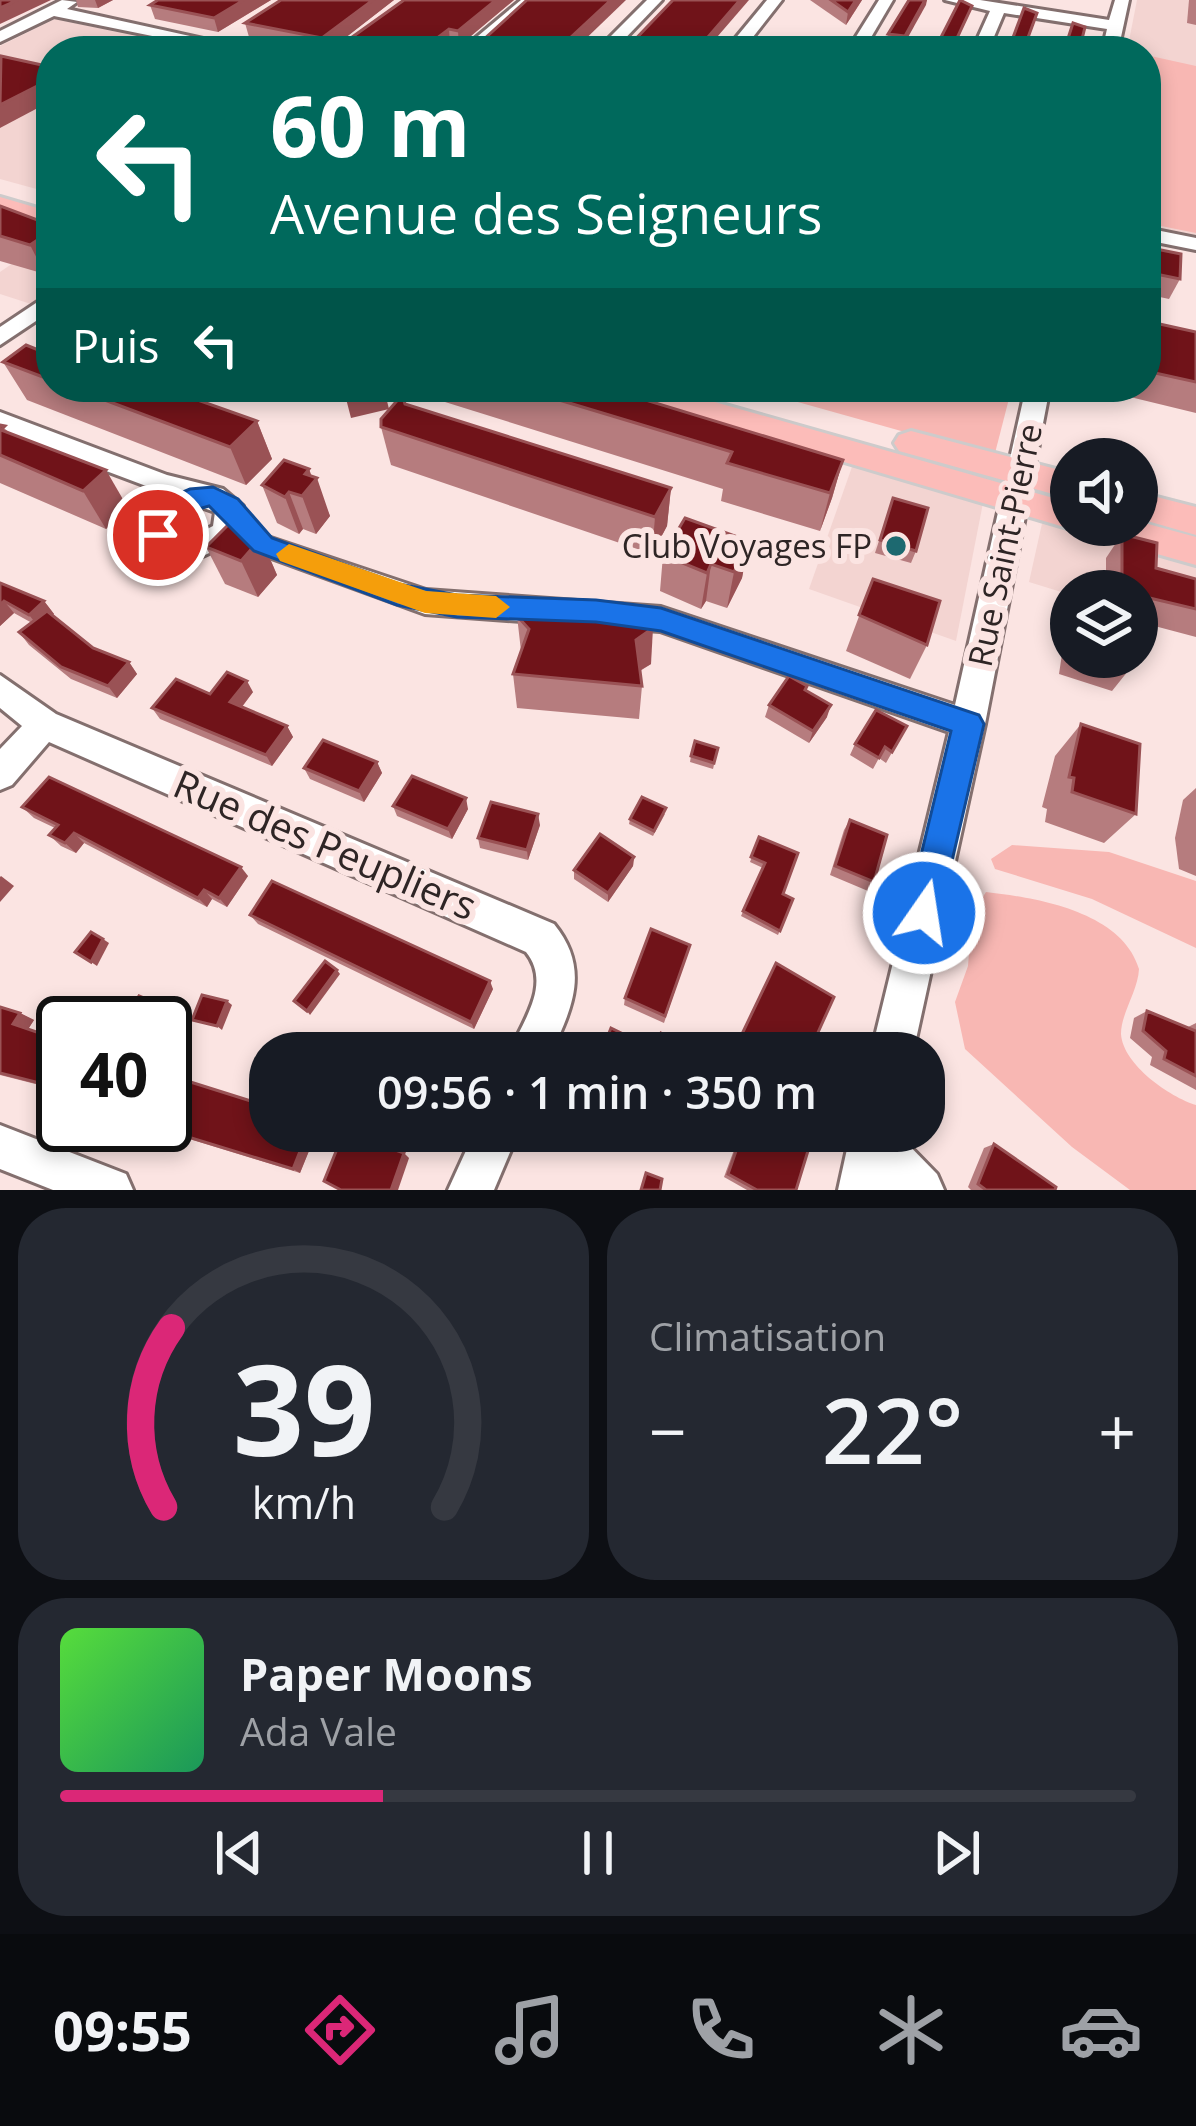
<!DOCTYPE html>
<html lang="fr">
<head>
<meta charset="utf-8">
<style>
	body { margin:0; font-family:"Open Sans",sans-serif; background:#242831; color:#f1f3f6; height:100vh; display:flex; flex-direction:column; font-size:45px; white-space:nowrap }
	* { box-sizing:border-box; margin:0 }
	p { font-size:39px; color:#9ea1a6 }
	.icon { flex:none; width:66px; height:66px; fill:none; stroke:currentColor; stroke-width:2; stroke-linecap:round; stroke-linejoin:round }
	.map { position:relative; height:1190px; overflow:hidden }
	.sheet { display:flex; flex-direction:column; gap:18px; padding:18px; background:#0d0f14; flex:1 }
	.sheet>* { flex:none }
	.top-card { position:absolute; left:36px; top:36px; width:1125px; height:366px; border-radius:48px; box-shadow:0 6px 18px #0003; background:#00695c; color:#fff; overflow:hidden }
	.controls { position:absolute; left:1050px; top:438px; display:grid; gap:24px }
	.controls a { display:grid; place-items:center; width:108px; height:108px; border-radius:50%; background:#171b24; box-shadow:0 6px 18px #0003; font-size:60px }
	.speed { position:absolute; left:36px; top:996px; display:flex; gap:24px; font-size:60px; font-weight:700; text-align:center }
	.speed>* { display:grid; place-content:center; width:156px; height:156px; border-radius:50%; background:#171b24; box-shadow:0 6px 18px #0003; line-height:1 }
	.speed .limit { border:6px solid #111; border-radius:18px; background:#fff; color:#111 }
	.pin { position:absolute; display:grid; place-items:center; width:102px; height:102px; color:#fff; margin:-51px; border:6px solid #fff; border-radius:50%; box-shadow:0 3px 12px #0007 }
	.me { position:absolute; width:132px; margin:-66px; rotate:13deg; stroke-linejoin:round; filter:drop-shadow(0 0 9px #0008) }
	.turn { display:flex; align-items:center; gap:42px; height:252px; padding:0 36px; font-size:54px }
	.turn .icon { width:156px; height:156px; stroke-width:2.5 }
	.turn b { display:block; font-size:84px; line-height:102px }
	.then { display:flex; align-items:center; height:114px; padding:0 36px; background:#0003; gap:24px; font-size:45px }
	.big { font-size:90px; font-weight:600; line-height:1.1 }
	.sheet .widget { flex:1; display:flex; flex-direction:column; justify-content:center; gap:18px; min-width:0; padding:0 42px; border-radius:48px; background:#242831 }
	.sheet .dial { align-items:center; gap:0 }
	.dial svg { height:312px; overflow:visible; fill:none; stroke:#363941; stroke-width:7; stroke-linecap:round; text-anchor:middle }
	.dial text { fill:#f1f3f6; stroke:none }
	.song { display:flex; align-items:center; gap:36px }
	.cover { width:144px; height:144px; border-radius:18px; background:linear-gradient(135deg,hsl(110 70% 55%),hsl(150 70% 35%)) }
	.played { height:12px; border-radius:6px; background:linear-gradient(90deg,#db2777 30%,#363941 30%) }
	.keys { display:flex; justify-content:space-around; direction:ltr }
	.heat { display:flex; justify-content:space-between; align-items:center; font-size:66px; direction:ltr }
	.sheet .tiles { flex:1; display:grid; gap:18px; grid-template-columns:1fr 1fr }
	.widget:last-child { grid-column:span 2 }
	.trip { position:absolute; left:249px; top:1032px; width:696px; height:120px; border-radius:48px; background:#171b24; box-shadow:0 6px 18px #0003; font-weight:600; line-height:120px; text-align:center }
	.tab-bar { display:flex; height:192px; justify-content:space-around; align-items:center; background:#090b0e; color:#9ea1a6 }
	.tab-bar .icon { width:84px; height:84px }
	.tab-bar .on { color:#db2777 }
	.tab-bar b { font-size:54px; color:#f1f3f6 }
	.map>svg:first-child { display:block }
</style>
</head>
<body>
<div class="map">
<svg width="1196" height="1190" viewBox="0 0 1196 1190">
	<rect width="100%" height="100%" fill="#fbe4e2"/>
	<g fill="#f3d4d1">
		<path d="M1137,0H1196V236L1146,226V51H1127Z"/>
		<path d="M55,19L207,51H51V193L0,179V46Z"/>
		<path d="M51,237V290L31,304L0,294V272Z"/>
		<path d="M853,464L983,503L956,641L809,589Z"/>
		<path d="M1043,519L1196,561V632L1137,591L1071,595L1029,582Z"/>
	</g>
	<g fill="#f8b7b3">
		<path d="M1146,55L1196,66V233L1146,223Z"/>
		<path d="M744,387H1012L994,457Z"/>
		<path d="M1012,845L1109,852L1196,881V948L1092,899L995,869L991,859Z"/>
		<path d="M986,892C1038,898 1122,912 1139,969C1138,991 1121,1013 1121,1034C1123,1065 1170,1097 1196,1105V1190H1130L1072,1147L965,1049L955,1002L968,966L972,914Z"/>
	</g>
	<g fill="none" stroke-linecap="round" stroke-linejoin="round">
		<g stroke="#836f6e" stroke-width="6">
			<g id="minor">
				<path d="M62,0L77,2L67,9L258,51H226L54,16L0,42V31Z"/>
				<path d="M521,0H537L478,51H460Z"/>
				<path d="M647,0H662L613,51H596Z"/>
				<path d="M767,0H782L742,51H725Z"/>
				<path d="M879,0H893L863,51H847Z"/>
				<path d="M945,0H980L1109,20L1115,0H1129L1118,51H1102L1107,29L1004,13L988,51H972L990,11Z"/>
				<path d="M1146,228L1196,238V250L1146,240Z"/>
				<path d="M51,293V311L0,345V327Z"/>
				<path d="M1026,387H1050L985,724L913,1053H871L949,732L660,631L425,614L247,549L220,548L194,560L152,550L143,526L154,507L170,495L0,431V412L167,475L223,489L243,506L241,528L426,590L661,607L955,705ZM198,506L215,512L213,526L191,537L174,534V522Z"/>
				<path d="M0,675L56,714L554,924C590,968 573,1007 551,1053H509C523,1021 552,984 526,952L49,742L12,785L0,790V749L22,726L0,708Z"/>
				<path d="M0,1125L126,1174L133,1190H53L0,1169Z"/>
				<path d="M475,1131H519L494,1190H448Z"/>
				<path d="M851,1131H895L937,1174L944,1190H838Z"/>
			</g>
		</g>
		<g stroke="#cdcbcb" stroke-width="6">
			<g id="major">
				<path d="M0,197L51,212V228L0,213Z"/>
				<path d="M609,387H662L1071,503V525H1084L1071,529L614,394Z"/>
				<path d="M911,431L1071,473V499L899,451L894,443L899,435Z"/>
				<path d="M1137,492L1196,507V535L1137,518Z"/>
				<path d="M1137,521L1196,537V565L1090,535L1085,525H1137Z"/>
			</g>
		</g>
		<use href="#minor" fill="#fff" fill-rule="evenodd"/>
		<use href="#major" fill="#fcbcb9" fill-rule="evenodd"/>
	</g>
	<g fill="#b67c7e">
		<path d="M76,0H113L98,8L78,7Z"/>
		<path d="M158,0H271L218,32L155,19L150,5Z"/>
		<path d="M281,0H394L342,40L514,0L459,46L450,44L441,51H337L336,45L328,51H316L249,37L245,23Z"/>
		<path d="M810,0H862L846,25Z"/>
		<path d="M909,0H927L902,48L885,45L888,34Z"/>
		<path d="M1189,0H1196V25L1187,23Z"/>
		<path d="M0,206L51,225L45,274L0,261Z"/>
		<path d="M1146,247L1180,279L1169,299L1146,294Z"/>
		<path d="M1146,321L1196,332V413L1089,387H1146Z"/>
		<path d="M51,355V387H140L257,421L272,459L246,485L27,400L3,362Z"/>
		<path d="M442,387H603L843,460L832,498L820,531L721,501L723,489L445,402Z"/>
		<path d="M405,404L671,488L667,526L652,554L391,465L381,427Z"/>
		<path d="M0,425L10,433L128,508L106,529L0,483Z"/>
		<path d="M312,476L330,516L316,534L303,529L299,534L277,523L262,485Z"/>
		<path d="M893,498L916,551L911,563L875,553Z"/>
		<path d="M1122,534L1156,568L1196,579V637L1147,624L1140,656L1112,691L1059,674L1067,621L1071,616V657H1137V591H1088L1092,585L1106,589V558Z"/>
		<path d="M261,538L277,575L258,597L225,584L206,547Z"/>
		<path d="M749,541L742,578L727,608L706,601L701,609L660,591L663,555Z"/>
		<path d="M873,579L927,645L910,679L846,651Z"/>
		<path d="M0,583L44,601L54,614L52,615L93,648L129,662L137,674L117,698L71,679L29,645L19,632L32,623L14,613L0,626Z"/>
		<path d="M517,616H548L651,664L640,671L642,686L639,719L517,708L513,674L521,651Z"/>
		<path d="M806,690L827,717L809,743L765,717L769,705Z"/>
		<path d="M253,692L242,707L287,726L293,737L272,766L160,719L152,708L210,694Z"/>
		<path d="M1081,724L1136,814L1104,843L1045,822L1047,809L1042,807L1055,756Z"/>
		<path d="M907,726L886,763L879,758L873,769L850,755L855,744Z"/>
		<path d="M718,748L713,769L690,762L691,756Z"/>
		<path d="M377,762L382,773L364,802L310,779L304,768Z"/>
		<path d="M1196,788V876L1179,869L1175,838L1183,800Z"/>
		<path d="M393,806L468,809L452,839L397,816Z"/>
		<path d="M22,807L248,876L227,907L212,899L207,907L84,843L76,853L61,846L49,835L55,828L34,818Z"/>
		<path d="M665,814L653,836L629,824L630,819Z"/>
		<path d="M850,820L874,882L868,891L830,875L844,830Z"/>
		<path d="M540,825L528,860L480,848L478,838Z"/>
		<path d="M759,837L783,894L793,899L778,935L741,916L763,868L750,862Z"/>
		<path d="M634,857L633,866L608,902L574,879V870Z"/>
		<path d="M250,915L493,989L474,1029L258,924Z"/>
		<path d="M690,945L664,1023L624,1005L625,998Z"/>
		<path d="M776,963L815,1039L810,1046L807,1044L803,1053H757L738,1041Z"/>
		<path d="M0,1007L20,1013L34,1020L28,1029L63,1041V1091L0,1075Z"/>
		<path d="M1147,1011L1186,1028L1196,1023V1090L1150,1065L1152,1057L1130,1038L1134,1018Z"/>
		<path d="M144,1125L270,1131H317L300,1173Z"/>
		<path d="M741,1131H792L796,1190H747L724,1177Z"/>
		<path d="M994,1144L1055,1190H971L968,1187L984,1148Z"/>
	</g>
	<g fill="#9a5255">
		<path d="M18,0H51L0,24V8Z"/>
		<path d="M95,0H113L98,8Z"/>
		<path d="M244,0H271L218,32L214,18Z"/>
		<path d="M373,0H394L340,42L335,41L336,45L325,51L322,38Z"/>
		<path d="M496,0H514L459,46L458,31Z"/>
		<path d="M611,0H626L573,51H556Z"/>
		<path d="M740,0H749L705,51H696Z"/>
		<path d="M856,0H862L846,25L848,12Z"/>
		<path d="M925,0H927L926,5L902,48L905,36Z"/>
		<path d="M449,29L450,44L441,51H420Z"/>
		<path d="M51,75V101L0,128V105Z"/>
		<path d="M51,231V270L45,274L30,245Z"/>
		<path d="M343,387H409L397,390L399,398L387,401L389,409L351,418Z"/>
		<path d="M257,421L272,459L246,485L230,447Z"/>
		<path d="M843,460L832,498L820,531L830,493Z"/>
		<path d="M309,469L314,482L317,478L330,516L316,534L302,496L305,474Z"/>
		<path d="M106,470L128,508L106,529L83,491Z"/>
		<path d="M671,488L667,526L652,554L655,517Z"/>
		<path d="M289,492L303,529L299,534L285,497Z"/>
		<path d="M261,538L277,575L258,597L241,561Z"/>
		<path d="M749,541L742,578L727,608L734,572Z"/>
		<path d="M711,564L706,601L701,609L707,573Z"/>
		<path d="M4,601L14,613L0,626V605Z"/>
		<path d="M44,601L54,614L39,627L29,615Z"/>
		<path d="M653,628L651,664L634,674L636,640Z"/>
		<path d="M129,662L137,674L117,698L108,686Z"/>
		<path d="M247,681L253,692L237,713L230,702Z"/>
		<path d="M831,705L827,717L809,743L813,731Z"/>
		<path d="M287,726L293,737L272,766L266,755Z"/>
		<path d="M377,762L382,773L364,802L359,791Z"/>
		<path d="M466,798L468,809L452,839L448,829Z"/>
		<path d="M538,814L540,825L528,860L527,850Z"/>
		<path d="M74,833L84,843L76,853L65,843Z"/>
		<path d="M634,857L633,866L608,902V893Z"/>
		<path d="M241,867L248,876L227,907L219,898Z"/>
		<path d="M1,876L14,886L0,902V877Z"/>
		<path d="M204,890L212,899L207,907L198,898Z"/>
		<path d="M103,939L109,943L97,966L91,962Z"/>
		<path d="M337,970L340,974L310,1015L307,1011Z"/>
		<path d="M490,981L493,989L474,1029L471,1022Z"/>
		<path d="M227,1001L232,1005L222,1030L217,1026Z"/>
		<path d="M167,1008L173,1012L165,1024L158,1023Z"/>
		<path d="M20,1013L34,1020L27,1031L13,1024Z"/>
		<path d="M308,1131H317L300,1173L293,1169Z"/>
		<path d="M404,1153L409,1158L398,1190H391Z"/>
	</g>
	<g fill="#701319" stroke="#9a5255" stroke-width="3">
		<path d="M0,0H18L0,8Z"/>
		<path d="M158,0H244L214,18L150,5Z"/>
		<path d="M281,0H373L322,38L245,23Z"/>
		<path d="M404,0H496L458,31L449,29L420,51H386L335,41L348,40Z"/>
		<path d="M527,0H611L556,51H471Z"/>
		<path d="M673,0H740L696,51H624Z"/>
		<path d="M831,0H856L848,12Z"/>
		<path d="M909,0H925L905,36L888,34Z"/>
		<path d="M960,0L972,6L951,51H934Z"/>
		<path d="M1024,8L1037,13L1023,51H1008Z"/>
		<path d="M1073,23L1085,27L1079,51H1064Z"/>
		<path d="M1,56L51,67V75L45,79L49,80L0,105Z"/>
		<path d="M0,206L51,225V231L30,245L0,236Z"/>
		<path d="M1146,247L1181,254L1180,279L1146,272Z"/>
		<path d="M1146,321L1196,332V382L1146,371Z"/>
		<path d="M26,345L51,355V380L3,362Z"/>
		<path d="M70,387H161L257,421L230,447Z"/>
		<path d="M516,387H603L843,460L830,493L727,463L732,452Z"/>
		<path d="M402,395L405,404L671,488L655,517L381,427V419Z"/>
		<path d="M0,425L5,426L1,430L106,470L83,491L0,455Z"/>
		<path d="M284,460L309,469L305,474L317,478L302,496L289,492L285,497L262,485Z"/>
		<path d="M893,498L928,508L916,551L880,540Z"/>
		<path d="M685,518L749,541L734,572L711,564L707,573L663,555Z"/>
		<path d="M228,525L261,538L241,561L206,547Z"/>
		<path d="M1122,534L1157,543L1156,568L1196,579V609L1137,595V591H1122Z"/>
		<path d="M873,579L940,601L927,645L859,615Z"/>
		<path d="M0,583L44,601L29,615L4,601L0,605Z"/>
		<path d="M1092,585L1112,591H1091Z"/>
		<path d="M1137,598L1144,601L1143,619L1148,620L1140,656L1137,655Z"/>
		<path d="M526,602L542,603L548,616L561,607L612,612L619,621L633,612L647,613L653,628L636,640L642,686L513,674L529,629L517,616L526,611Z"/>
		<path d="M47,611L93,648L129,662L108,686L61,667L19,632Z"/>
		<path d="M227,672L247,681L230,702L287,726L266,755L152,708L176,679L210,694Z"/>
		<path d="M789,676L807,686L805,690L831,705L813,731L769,705Z"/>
		<path d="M876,710L907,726L892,752L885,747L879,758L855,744Z"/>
		<path d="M1081,724L1140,744L1136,814L1072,792L1074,778L1069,777Z"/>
		<path d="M323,740L377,762L359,791L304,768Z"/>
		<path d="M695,741L718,748L714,763L691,756Z"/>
		<path d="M412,776L466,798L448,829L393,806Z"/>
		<path d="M49,777L241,867L219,898L204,890L198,898L74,833L65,843L49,835L58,825L22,807Z"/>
		<path d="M642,797L666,808L654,831L630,819Z"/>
		<path d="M491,802L538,814L527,850L478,838Z"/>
		<path d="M850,820L887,835L874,882L835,866Z"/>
		<path d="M600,834L634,857L608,893L574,870Z"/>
		<path d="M759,837L798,853L783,894L793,899L780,931L743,911L765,863L751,857Z"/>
		<path d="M272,881L490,981L471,1022L250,915Z"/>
		<path d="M651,929L690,945L665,1016L625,998Z"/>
		<path d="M91,932L103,939L91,962L75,952Z"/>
		<path d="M325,961L337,970L307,1011L294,1001Z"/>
		<path d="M776,963L834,997L815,1039L811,1036L803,1053H771L742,1034Z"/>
		<path d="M202,995L227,1001L217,1026L192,1020Z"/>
		<path d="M139,996L167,1008L158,1023H122Z"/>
		<path d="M0,1007L20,1013L13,1024L63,1041V1089L0,1073Z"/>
		<path d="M1147,1011L1196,1031V1076L1164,1059L1166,1051L1143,1031Z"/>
		<path d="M611,1028L652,1048L651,1053H601Z"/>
		<path d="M661,1033L683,1044L679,1053H661L655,1050Z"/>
		<path d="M165,1074L270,1107V1131H308L293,1169L149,1125H165Z"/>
		<path d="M743,1131H792L811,1141L796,1190H757L728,1174Z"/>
		<path d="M344,1132L404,1153L391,1190H341L324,1181Z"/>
		<path d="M994,1144L1056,1187L1055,1190H986L978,1184Z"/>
		<path d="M646,1173L662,1179L660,1190H641Z"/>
	</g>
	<path fill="#1a73e8" stroke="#114b97" stroke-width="3" d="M213,487L238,499L272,538L399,584L457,595L596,600L661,608L979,715L984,724L937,925L924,931L912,925L907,913L951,731L661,631L596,622L457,617L397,605L254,551L209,506L178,515L167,542H148L145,535L159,502L190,489Z"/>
	<path fill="#f59e0b" d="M289,544L426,591L496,596L510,607L496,618L425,613L280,561L276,554Z"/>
	<circle fill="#1d6970" stroke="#fbe4e2" stroke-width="4.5" cx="896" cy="546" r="12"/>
	<g text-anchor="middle" stroke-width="12" stroke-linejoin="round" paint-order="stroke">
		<g font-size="33" fill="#2e2525" stroke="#fbe4e2">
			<text transform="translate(1005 545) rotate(-78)" y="12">Rue Saint-Pierre</text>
		</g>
		<g font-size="33" fill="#2e2525" stroke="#fbe4e2" text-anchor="end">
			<text x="872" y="558">Club Voyages FP</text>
		</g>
		<g font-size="39" fill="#2e2525" stroke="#fbe4e2">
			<text transform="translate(325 845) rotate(23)" y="14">Rue des Peupliers</text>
		</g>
	</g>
</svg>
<div class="controls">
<a><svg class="icon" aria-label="sound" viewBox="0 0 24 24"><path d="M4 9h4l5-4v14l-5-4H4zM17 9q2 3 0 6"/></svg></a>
<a><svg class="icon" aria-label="layers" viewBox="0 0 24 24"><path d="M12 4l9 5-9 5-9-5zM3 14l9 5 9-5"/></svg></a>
</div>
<div class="speed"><div class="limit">40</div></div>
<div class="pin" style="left:158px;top:535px;background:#d93025"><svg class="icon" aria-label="arrive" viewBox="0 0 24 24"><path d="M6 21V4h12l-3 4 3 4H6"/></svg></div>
<svg class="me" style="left:924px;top:913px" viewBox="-20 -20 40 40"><circle r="17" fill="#1a73e8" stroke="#fff" stroke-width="3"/><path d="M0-11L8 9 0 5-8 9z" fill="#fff"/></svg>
<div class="trip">09:56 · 1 min · 350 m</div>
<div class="top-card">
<div class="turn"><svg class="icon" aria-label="left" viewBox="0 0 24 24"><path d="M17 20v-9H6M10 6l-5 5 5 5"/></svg><div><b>60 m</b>Avenue des Seigneurs</div></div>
<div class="then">Puis<svg class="icon" aria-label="left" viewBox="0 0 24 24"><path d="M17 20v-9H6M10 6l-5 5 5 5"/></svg></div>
</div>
</div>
<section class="sheet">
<div class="tiles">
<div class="widget dial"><svg viewBox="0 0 100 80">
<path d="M14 69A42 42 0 1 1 86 69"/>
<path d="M14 69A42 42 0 0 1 16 23" stroke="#db2777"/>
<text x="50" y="56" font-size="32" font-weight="700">39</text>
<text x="50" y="72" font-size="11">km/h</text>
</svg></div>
<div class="widget"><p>Climatisation</p>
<div class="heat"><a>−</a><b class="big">22°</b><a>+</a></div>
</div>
<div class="widget">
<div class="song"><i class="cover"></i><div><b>Paper Moons</b><p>Ada Vale</p></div></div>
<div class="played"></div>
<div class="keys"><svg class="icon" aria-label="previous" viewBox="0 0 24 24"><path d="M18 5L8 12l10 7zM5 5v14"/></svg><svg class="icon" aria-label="pause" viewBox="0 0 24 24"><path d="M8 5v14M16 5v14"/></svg><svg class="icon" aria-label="next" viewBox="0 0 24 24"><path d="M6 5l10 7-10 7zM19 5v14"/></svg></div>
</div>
</div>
</section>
<nav class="tab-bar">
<b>09:55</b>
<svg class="icon on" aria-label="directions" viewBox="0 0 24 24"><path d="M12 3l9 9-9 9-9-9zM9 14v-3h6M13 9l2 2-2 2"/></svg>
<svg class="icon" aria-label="music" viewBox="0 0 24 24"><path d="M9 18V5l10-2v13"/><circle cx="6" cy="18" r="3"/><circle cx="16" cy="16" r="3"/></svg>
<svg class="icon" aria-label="phone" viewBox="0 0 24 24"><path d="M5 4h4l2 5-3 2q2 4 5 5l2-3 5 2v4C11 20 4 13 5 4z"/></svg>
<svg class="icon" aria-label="climate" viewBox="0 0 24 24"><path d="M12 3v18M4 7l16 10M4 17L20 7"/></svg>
<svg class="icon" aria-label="car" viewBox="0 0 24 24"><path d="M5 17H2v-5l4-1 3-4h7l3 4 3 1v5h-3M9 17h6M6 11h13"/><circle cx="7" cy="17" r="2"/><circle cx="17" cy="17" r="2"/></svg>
</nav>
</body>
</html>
